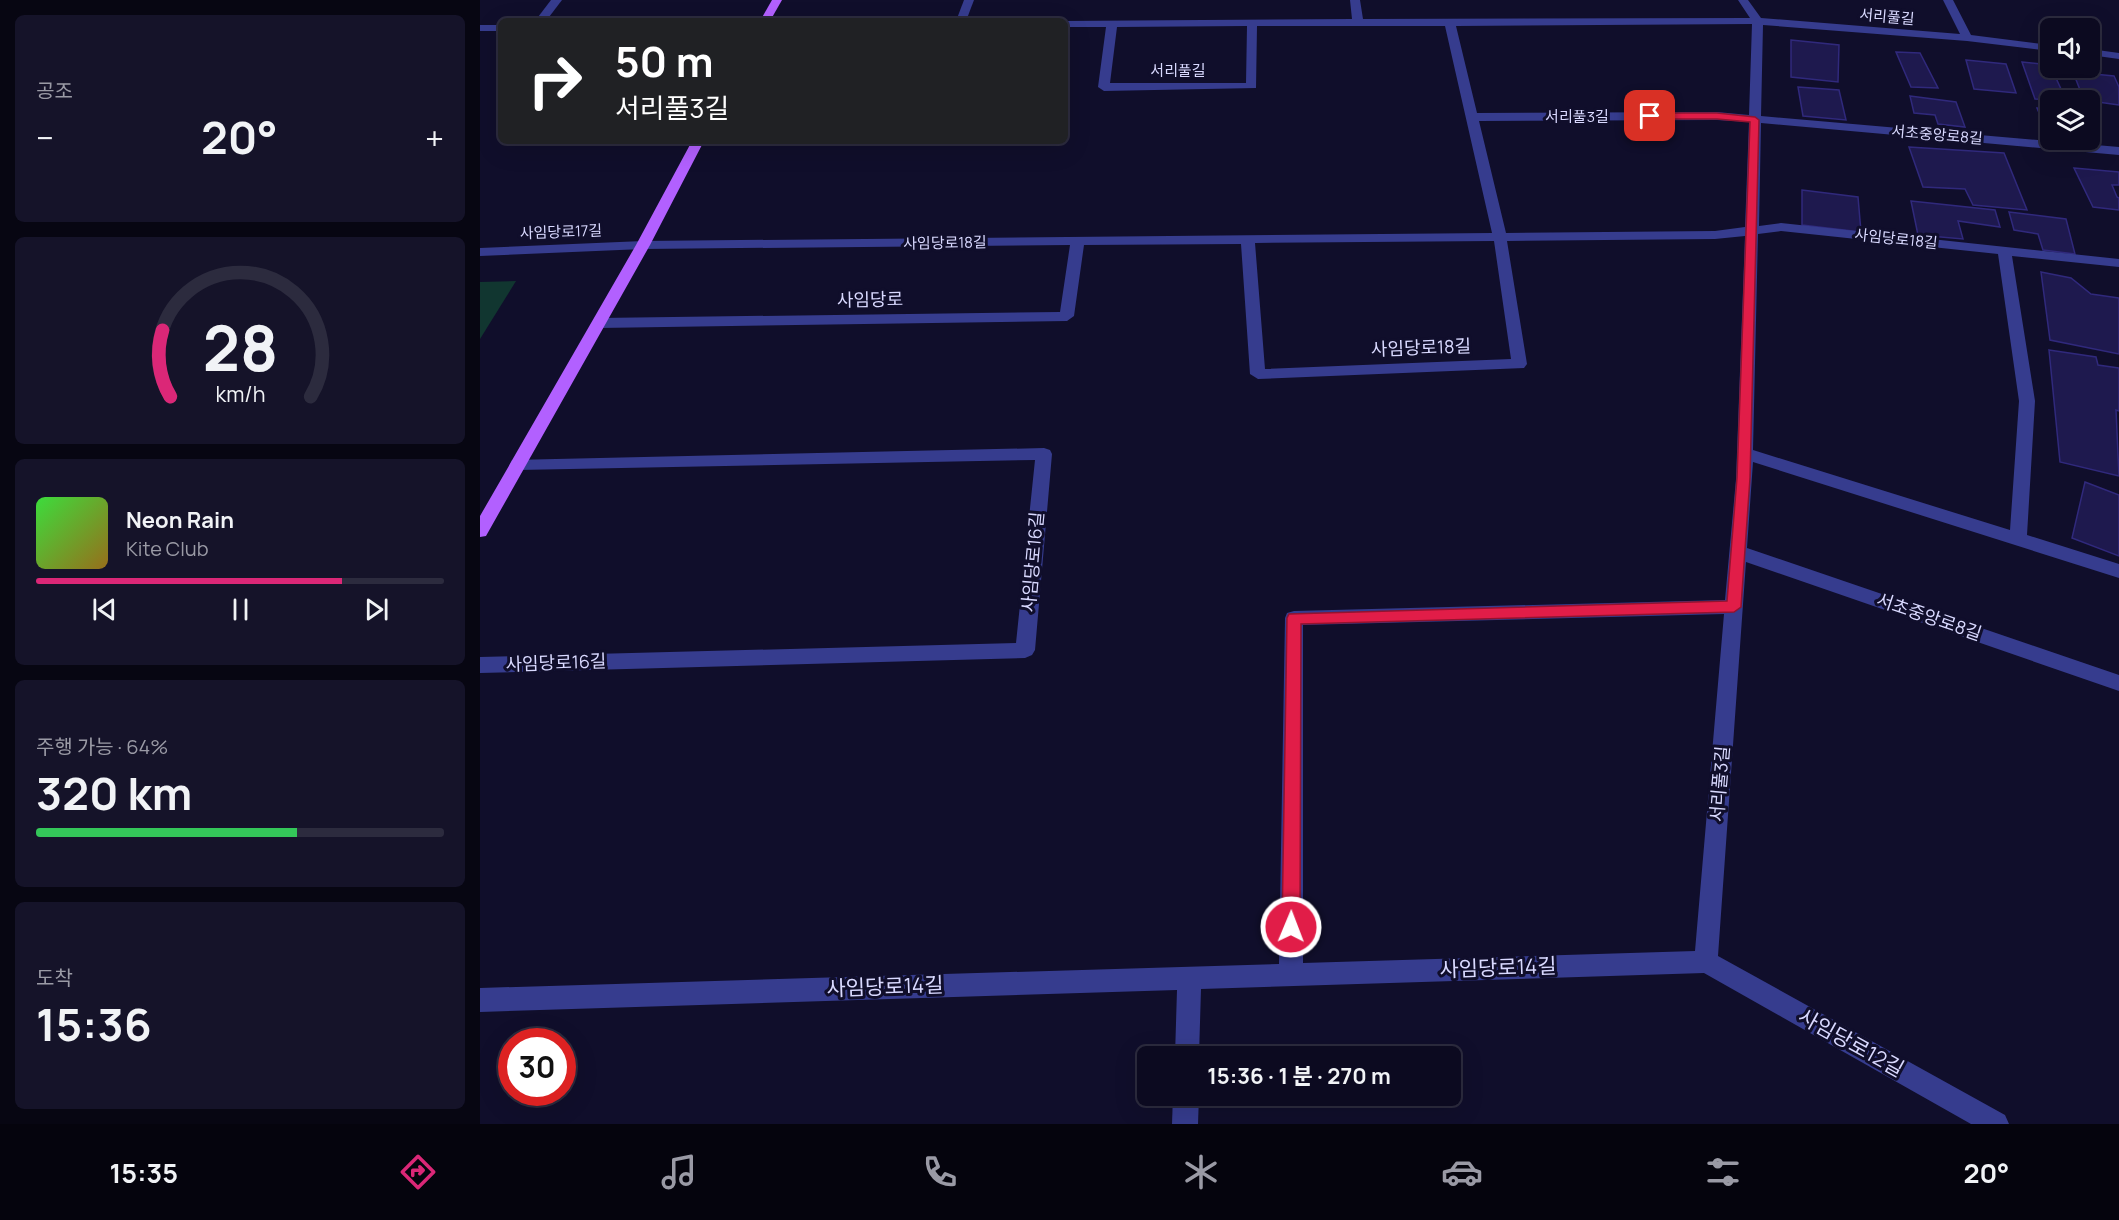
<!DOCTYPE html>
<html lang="ko">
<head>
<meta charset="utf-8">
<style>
	body { margin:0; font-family:Manrope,"Noto Sans KR",sans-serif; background:#151329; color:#f1f3f6; height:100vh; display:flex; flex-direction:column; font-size:22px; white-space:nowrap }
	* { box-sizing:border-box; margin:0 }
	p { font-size:20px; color:#9a9aa5 }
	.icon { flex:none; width:33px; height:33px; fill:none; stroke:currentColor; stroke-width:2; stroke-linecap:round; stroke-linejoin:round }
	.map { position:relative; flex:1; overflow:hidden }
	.drawer { display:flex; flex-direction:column; gap:15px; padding:15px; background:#070612; width:480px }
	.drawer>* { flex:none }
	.top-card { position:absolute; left:18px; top:18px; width:570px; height:126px; border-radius:9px; box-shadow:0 6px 24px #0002,0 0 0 2px #2c2b3e; background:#202124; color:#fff; overflow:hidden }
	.buttons { position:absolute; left:1560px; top:18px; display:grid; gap:12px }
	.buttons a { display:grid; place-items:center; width:60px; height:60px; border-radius:9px; background:#0c0a20; box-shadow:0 6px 24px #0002,0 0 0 2px #2c2b3e; font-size:30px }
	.speed { position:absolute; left:18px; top:1028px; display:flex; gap:12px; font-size:30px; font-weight:700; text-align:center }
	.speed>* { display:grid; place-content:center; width:78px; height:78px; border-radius:50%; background:#0c0a20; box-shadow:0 6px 24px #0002,0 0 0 2px #2c2b3e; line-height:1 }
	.speed .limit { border:9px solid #d22; background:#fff; color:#111 }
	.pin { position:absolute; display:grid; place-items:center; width:51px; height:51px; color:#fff; margin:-26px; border-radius:12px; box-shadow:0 3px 9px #0006 }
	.me { position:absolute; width:66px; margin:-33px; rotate:1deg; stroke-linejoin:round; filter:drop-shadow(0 0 4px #0008) }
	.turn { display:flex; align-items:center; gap:21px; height:126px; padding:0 18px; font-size:27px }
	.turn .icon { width:78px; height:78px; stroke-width:2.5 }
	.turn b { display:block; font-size:42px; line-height:51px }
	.big { font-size:45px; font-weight:700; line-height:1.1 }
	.drawer .card { flex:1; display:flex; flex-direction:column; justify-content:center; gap:9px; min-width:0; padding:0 21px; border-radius:9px; background:#151329 }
	.drawer .dial { align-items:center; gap:0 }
	.dial svg { height:156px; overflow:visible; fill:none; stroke:#2c2b3e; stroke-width:7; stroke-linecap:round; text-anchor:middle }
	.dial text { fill:#f1f3f6; stroke:none }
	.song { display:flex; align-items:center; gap:18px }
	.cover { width:72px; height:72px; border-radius:9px; background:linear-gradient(135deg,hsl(120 70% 55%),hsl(40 70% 35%)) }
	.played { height:6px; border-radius:3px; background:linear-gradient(90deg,#db2777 75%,#2c2b3e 75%) }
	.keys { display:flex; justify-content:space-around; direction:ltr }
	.heat { display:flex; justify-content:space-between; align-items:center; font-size:33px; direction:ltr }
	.charge { height:9px; border-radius:4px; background:linear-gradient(90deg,#34c759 64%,#2c2b3e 0) }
	.trip { position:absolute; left:657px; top:1046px; width:324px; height:60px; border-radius:9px; background:#0c0a20; box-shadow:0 6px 24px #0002,0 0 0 2px #2c2b3e; font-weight:700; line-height:60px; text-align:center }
	.menu { display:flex; height:96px; justify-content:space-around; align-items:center; background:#05040d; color:#9a9aa5 }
	.menu .icon { width:42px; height:42px }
	.menu .active { color:#db2777 }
	.menu b { font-size:27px; color:#f1f3f6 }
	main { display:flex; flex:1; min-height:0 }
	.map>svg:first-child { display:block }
</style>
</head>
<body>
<main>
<section class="drawer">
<div class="card"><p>공조</p>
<div class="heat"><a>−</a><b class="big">20°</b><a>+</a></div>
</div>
<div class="card dial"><svg viewBox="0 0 100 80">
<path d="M14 69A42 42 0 1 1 86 69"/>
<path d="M14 69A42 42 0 0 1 10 35" stroke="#db2777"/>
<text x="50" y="56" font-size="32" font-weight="700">28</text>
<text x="50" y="72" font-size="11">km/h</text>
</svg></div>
<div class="card">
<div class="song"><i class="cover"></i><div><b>Neon Rain</b><p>Kite Club</p></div></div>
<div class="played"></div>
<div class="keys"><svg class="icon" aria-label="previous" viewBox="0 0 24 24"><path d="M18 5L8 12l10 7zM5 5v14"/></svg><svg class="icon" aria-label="pause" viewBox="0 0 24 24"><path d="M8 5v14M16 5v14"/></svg><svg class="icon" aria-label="next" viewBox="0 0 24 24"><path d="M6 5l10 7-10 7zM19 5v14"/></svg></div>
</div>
<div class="card"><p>주행 가능 · 64%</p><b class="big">320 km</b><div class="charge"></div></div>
<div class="card"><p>도착</p><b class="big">15:36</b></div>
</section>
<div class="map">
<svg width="1639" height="1124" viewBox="0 0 1639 1124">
	<rect width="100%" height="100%" fill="#100e2b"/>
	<path fill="#113630" d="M36,281L0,339V282Z"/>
	<g fill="#1e194e" stroke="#30297c" stroke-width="1.5">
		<path d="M1311,40L1359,45L1358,82L1311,77Z"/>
		<path d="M1416,52L1440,53L1458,88L1431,87Z"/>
		<path d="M1486,60L1526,64L1536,93L1494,89Z"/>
		<path d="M1542,62L1570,65L1586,100L1555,99Z"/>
		<path d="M1593,72L1634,76L1639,87V105L1604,100Z"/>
		<path d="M1318,87L1359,90L1366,120L1323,116Z"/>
		<path d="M1430,96L1476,102L1485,127L1458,124L1455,115L1434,113Z"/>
		<path d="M1557,108L1570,109V140H1602L1604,143L1570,139Z"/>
		<path d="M1429,147L1524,153L1547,210L1493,205L1485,189L1443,187Z"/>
		<path d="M1594,168L1639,172V185H1632L1637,197L1639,198V210L1613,207Z"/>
		<path d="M1322,190L1378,197L1381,232L1322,225Z"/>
		<path d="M1431,201L1515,210L1520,227L1478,221L1483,239L1438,235Z"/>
		<path d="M1529,212L1586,219L1595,254L1563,250L1558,234L1534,230Z"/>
		<path d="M1561,272L1591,278L1611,294L1639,298V354L1570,340Z"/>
		<path d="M1569,350L1616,357L1618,365L1639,368V411L1636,410L1639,476L1580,462Z"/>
		<path d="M1605,482L1639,495V556L1592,538Z"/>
	</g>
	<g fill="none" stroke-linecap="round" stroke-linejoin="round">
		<g fill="#363c8e" fill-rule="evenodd">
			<path d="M71,0H82L66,21H55Z"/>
			<path d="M484,0H494L486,21H476Z"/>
			<path d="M870,0H880L883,19L1270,18L1258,0H1268L1281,18L1480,34L1463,0H1473L1491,35L1570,45V51L1487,41L1283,25L1281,116L1639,147V155L1281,123L1279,226L1301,223L1639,259V267L1532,256L1555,401L1547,535L1639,564V578L1273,462L1267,548L1639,675V691L1266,562L1238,956L1525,1115L1529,1124H1491L1224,973L721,989L719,1056H695L697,990L0,1012V988L799,964L805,618L807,613L814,611L1245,600L1256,479L1265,236L1235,239L1027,241L1047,364L1044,368L778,379L770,374L761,244L604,245L594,316L587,321L119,328L112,323L119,318L580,312L590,245L163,249L0,256V248L163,241L1012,233L965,26H777L776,88L624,91L618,87L626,27H585L584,21L872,19ZM1272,24L1269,115L1237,112L997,113L976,26ZM767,26L766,83H630L637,27ZM1237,120L1269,122L1265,227L1235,231L1026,233L999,121ZM1301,231L1518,254L1539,401L1530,530L1273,450L1278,234ZM1014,241L1031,359L785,369L775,243ZM1244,614L1215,951L823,963V625Z"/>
			<rect x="0" y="25" width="21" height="6"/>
			<path d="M1610,49L1639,53V59L1610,55Z"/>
			<path d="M564,448L570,450L572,454L555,650L552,655L545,658L0,673V657L536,643L555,460L38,470L32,468L30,464L32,460Z"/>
			<path d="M693,1095H719L718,1124H692Z"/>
		</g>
		<g fill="#b260ff" fill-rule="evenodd">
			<path d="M292,0H302L290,21H280Z"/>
			<path d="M212,141H224L170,245L6,536L0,537V516L156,245Z"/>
		</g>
	</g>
	<path fill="#e11d48" stroke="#92132f" stroke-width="1.5" d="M1237,113L1275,117L1279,120L1270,478L1261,607L1254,612L821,624L820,927L817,933L811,935L805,933L802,927L807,618L809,614L1247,601L1257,478L1270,122L1237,119H1170L1165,116L1170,113Z"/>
	<g text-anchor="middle" stroke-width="6" stroke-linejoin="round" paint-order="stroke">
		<g font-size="15" fill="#d9d9ff" stroke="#100e2b">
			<text transform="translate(1407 17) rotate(5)" y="5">서리풀길</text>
			<text x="698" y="76">서리풀길</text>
			<text x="1097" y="122">서리풀3길</text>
			<text transform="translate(1457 135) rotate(5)" y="5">서초중앙로8길</text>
			<text transform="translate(81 232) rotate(-2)" y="5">사임당로17길</text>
			<text transform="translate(1416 239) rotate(6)" y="5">사임당로18길</text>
			<text transform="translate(465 243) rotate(-1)" y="5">사임당로18길</text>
		</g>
		<g font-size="18" fill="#d9d9ff" stroke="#100e2b">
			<text transform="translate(390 300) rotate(-1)" y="6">사임당로</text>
			<text transform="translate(941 348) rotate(-2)" y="6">사임당로18길</text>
			<text transform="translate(553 562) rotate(-85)" y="6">사임당로16길</text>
			<text transform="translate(1449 617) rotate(19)" y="6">서초중앙로8길</text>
			<text transform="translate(76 663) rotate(-2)" y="6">사임당로16길</text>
			<text transform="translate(1240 784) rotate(-85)" y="6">서리풀3길</text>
		</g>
		<g font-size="21" fill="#d9d9ff" stroke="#100e2b">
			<text transform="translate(1018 968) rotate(-2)" y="7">사임당로14길</text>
			<text transform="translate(405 987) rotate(-2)" y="7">사임당로14길</text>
			<text transform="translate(1371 1043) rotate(29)" y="7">사임당로12길</text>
		</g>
	</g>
</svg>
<div class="buttons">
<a><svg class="icon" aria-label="sound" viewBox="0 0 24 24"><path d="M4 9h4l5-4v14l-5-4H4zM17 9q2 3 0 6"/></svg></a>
<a><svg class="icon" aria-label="layers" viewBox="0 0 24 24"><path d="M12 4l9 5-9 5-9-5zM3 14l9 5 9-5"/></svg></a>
</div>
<div class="speed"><div class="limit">30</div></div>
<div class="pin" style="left:1170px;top:116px;background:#d93025"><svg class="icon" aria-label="arrive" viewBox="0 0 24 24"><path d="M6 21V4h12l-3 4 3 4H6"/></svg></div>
<svg class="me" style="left:811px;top:927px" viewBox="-20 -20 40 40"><circle r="17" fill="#e11d48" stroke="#fff" stroke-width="3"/><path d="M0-11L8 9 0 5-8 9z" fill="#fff"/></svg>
<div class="trip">15:36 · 1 분 · 270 m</div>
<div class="top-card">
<div class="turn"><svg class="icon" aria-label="right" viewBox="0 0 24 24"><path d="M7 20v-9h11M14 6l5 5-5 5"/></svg><div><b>50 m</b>서리풀3길</div></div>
</div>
</div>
</main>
<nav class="menu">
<b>15:35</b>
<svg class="icon active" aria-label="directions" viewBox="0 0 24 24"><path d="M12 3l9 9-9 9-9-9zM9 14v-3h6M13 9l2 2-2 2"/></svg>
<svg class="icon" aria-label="music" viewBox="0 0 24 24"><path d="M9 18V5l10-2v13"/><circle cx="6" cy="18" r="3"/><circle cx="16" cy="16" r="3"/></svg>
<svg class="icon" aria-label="phone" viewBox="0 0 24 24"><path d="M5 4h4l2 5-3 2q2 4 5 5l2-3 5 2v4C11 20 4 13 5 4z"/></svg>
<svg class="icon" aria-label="climate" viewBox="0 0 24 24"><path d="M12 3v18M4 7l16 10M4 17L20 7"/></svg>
<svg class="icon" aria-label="car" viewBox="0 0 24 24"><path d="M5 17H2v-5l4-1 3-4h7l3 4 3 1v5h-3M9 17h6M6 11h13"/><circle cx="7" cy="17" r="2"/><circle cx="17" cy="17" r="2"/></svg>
<svg class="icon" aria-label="filters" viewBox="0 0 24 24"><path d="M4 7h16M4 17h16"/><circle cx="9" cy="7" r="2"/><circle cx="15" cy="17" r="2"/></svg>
<b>20°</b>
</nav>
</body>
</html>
